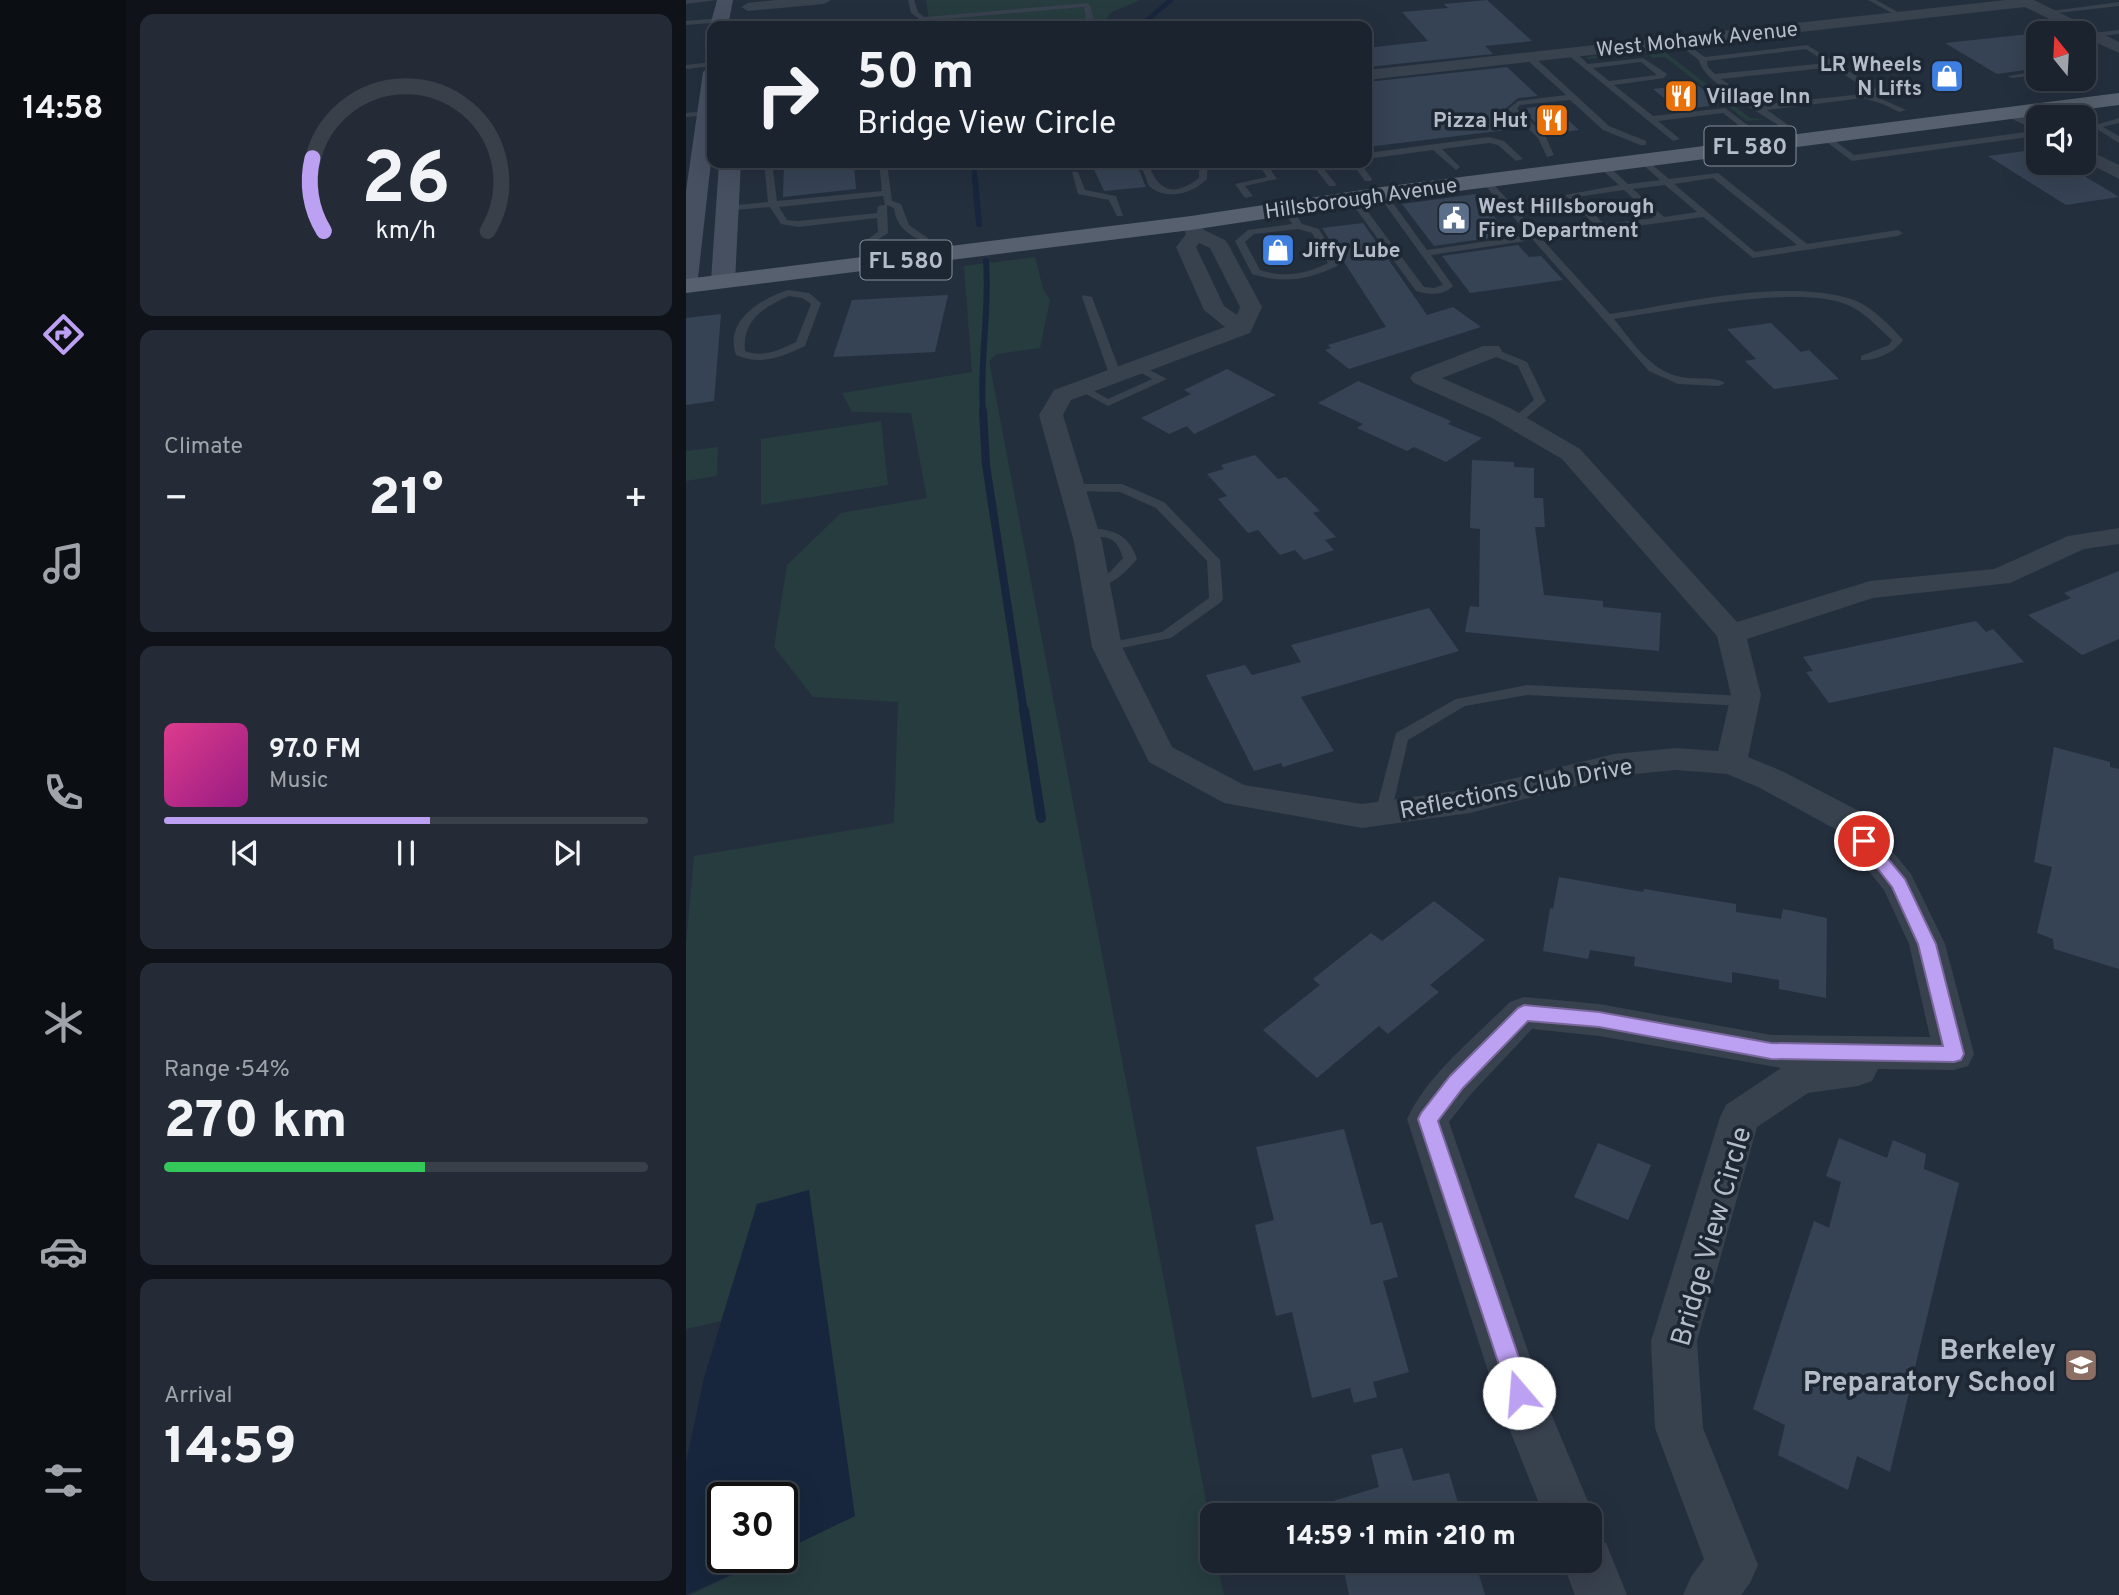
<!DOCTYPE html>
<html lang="en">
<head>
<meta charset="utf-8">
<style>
	body { margin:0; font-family:Overpass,sans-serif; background:#242b36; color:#f1f3f6; height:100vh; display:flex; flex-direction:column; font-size:26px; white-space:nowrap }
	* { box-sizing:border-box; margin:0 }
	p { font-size:23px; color:#a0a4aa }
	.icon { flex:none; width:38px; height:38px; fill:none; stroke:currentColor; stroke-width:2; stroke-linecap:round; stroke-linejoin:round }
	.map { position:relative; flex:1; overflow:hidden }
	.sheet { display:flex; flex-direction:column; gap:14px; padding:14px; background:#0f1319; width:560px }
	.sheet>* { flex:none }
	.guide { position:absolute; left:21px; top:21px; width:665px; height:147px; border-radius:14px; box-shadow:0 7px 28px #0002,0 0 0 2px #39404a; background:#1b232e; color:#f1f3f6; overflow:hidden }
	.needle { width:46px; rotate:342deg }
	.fabs { position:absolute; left:1340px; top:21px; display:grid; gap:14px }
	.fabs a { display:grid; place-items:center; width:70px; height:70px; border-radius:14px; background:#1b232e; box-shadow:0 7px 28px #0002,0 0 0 2px #39404a; font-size:35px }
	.speed { position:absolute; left:21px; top:1482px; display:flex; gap:14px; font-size:35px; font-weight:700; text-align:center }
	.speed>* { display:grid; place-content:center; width:91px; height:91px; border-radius:50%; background:#1b232e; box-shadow:0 7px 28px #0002,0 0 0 2px #39404a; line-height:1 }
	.speed .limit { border:4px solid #111; border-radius:10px; background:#fff; color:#111 }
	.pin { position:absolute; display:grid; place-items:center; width:60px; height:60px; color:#fff; margin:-30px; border:4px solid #fff; border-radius:50%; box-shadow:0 2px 7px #0007 }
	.me { position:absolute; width:77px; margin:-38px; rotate:342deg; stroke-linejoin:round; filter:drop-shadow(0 0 5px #0008) }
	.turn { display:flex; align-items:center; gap:24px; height:147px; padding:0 35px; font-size:32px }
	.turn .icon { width:91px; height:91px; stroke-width:2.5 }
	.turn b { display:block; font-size:49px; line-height:60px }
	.big { font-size:52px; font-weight:800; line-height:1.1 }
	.sheet .card { flex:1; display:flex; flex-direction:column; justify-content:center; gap:10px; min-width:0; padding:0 24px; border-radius:14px; background:#242b36 }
	.sheet .dial { align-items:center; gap:0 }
	.dial svg { height:182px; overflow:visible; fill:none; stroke:#39404a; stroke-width:7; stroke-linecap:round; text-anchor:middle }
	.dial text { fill:#f1f3f6; stroke:none }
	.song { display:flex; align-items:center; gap:21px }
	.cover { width:84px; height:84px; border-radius:10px; background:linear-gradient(135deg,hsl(330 70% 55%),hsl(310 70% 35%)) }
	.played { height:7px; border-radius:4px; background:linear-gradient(90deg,#bca0f2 55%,#39404a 55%) }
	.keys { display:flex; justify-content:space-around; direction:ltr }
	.heat { display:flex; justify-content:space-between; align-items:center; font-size:38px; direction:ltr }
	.charge { height:10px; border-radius:5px; background:linear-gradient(90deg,#34c759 54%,#39404a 0) }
	.trip { position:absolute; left:514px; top:1503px; width:402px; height:70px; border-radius:14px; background:#1b232e; box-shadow:0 7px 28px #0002,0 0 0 2px #39404a; font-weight:800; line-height:70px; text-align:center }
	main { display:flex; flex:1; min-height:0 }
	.menu { display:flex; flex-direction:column; width:126px; justify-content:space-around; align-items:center; background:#0b0e12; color:#a0a4aa }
	.menu .icon { width:49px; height:49px }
	.menu .on { color:#bca0f2 }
	.menu b { font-size:32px; color:#f1f3f6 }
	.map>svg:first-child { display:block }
</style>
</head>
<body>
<main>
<nav class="menu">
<b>14:58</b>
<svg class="icon on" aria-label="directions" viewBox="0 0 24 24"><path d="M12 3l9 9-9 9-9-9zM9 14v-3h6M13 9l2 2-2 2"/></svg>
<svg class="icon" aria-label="music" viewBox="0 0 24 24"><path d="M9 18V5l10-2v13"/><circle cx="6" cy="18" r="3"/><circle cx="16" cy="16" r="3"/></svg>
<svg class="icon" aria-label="phone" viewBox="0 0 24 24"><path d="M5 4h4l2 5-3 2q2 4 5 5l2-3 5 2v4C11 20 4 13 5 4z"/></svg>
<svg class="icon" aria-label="climate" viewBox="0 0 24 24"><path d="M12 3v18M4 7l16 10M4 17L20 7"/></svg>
<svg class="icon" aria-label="car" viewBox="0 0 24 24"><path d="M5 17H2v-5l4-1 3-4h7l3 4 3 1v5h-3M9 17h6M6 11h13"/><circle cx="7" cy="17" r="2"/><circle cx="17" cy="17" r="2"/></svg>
<svg class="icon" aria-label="filters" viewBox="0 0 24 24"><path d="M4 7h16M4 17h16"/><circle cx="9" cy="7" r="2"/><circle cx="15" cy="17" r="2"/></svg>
</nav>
<section class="sheet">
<div class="card dial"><svg viewBox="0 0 100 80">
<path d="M14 69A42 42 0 1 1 86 69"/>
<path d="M14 69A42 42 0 0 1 9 37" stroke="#bca0f2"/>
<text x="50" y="56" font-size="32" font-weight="700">26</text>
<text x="50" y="72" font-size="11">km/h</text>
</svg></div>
<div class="card"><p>Climate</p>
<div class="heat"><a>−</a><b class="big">21°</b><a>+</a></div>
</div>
<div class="card">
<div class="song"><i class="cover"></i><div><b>97.0 FM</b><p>Music</p></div></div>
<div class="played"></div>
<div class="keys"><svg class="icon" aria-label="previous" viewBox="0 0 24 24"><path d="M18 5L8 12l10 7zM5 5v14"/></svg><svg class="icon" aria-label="pause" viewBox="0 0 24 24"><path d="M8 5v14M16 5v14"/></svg><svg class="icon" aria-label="next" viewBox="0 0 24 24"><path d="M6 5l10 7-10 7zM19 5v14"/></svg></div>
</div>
<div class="card"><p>Range · 54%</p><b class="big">270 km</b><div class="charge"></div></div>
<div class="card"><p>Arrival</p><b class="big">14:59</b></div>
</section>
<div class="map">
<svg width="1433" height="1595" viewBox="0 0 1433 1595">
	<rect width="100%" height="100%" fill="#242f3e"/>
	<g fill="#263c3f">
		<path d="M240,0H454L424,13L417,26H244Z"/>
		<path d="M981,46L997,49L979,52L1064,118L1081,119L1061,121L979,57L967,58L960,53L902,59L901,57Z"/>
		<path d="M349,257L357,289L364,300L354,348L311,354L303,361L527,1538V1561H531L538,1595H4L82,1558H96V1551L168,1516L71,1205L35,1321L0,1329V944L8,856L208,823L212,702L127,697L88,647L101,565L155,513L241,498L225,413L166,412L156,393L286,372L278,266Z"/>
		<path d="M195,421L202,485L75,505V439Z"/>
		<path d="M32,447L31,476L0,481V451Z"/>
	</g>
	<path fill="#17263c" d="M123,1190L169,1516L96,1551V1498H37V1558H82L0,1595V1462L18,1378L71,1204Z"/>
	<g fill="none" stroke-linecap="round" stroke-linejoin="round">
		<g stroke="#17263c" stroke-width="4.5">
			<path d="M454,26L485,0"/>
			<path d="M288,163L289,181"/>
		</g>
		<g stroke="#17263c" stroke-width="6">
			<path d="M289,179L293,224"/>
			<path d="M297,413C293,362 304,312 300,261"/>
		</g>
		<path stroke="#17263c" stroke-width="8" d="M297,411L300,465L338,712"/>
		<path stroke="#17263c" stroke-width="10" d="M338,710L355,818"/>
	</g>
	<g fill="#364354">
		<path d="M801,0L846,41L799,46L807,54L681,67V48L742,41L716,12L762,8L758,4Z"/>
		<path d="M1353,33V37L1347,40L1346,47L1353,51V68L1311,74L1259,43Z"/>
		<path d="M821,67L852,96L832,98L819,109L837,128L681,147V82Z"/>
		<path d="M1010,84L1038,104L993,110L967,89Z"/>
		<path d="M862,105L870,109L893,130L862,134L835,109Z"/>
		<path d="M1353,149V163H1377L1433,197L1380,205L1302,156Z"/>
		<path d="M98,163H168L170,189L97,197Z"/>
		<path d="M405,163H450L460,187L418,191Z"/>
		<path d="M789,194L824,235L748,246L716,204Z"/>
		<path d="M677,223L741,315L767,307L795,327L663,369L639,350L645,348L642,345L700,327L636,228Z"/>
		<path d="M832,245L843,257L855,256L877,280L784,293L756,256Z"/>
		<path d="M262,295L249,352L147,357L166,300Z"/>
		<path d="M35,314L28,401L0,405V318Z"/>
		<path d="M1085,323L1115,352L1123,350L1153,379L1088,389L1059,361L1070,359L1041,329Z"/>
		<path d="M541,369L590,395L508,434L501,426L483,434L455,418L505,394L498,390Z"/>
		<path d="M672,381L765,421L762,424L796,438L760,462L728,447L721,451L671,428L677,424L632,403Z"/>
		<path d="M569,455L592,479L600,477L634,511L627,513L650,537L639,540L648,550L618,560L609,550L594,555L572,530L562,533L532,499L541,496L521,474L538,469L535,465Z"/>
		<path d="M786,460L828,462V467L848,468V498H857L859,527H849L858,595L917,601V607L975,613L973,651L779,632L784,606L793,607L794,529L784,528Z"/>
		<path d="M1433,571V639L1396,655L1342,615L1385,598L1378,593Z"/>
		<path d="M743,608L773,651L615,697L648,751L597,767L595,763L568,771L520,675L559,665L566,675L615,662L605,645Z"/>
		<path d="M1290,621L1300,632L1307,629L1338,662L1143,703L1120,672L1127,671L1117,657Z"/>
		<path d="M1368,747L1424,762V767L1433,769V969L1368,949L1367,939L1351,933L1366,867L1348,862Z"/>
		<path d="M873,877L957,892L958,889L1050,904V912L1095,919L1097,909L1141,918L1140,998L1093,989V980L1046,972V983L948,966L949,957L904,950L902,959L857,951L864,908L867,909Z"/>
		<path d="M748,901L799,940L744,985L753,992L702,1034L693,1026L631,1078L577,1030L634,985L627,979L685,933L696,941Z"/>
		<path d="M658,1129L685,1225L696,1222L712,1277L697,1281L723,1372L687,1382L691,1397L668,1403L664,1388L626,1398L606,1312L590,1316L569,1225L588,1220L570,1147Z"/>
		<path d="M1153,1138L1201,1158L1207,1140L1240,1154L1238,1169L1273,1183L1204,1472L1171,1456L1162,1490L1092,1455L1099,1425L1067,1409L1128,1221L1143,1228L1155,1182L1140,1176Z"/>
		<path d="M912,1143L965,1165L942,1220L888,1197Z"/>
		<path d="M716,1448L727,1481L763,1473L776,1516H647L644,1502L693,1487L685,1455Z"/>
		<path d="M656,1561H789L799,1595H663Z"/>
	</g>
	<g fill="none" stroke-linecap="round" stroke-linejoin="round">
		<g fill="#38414e" fill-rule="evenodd">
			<path d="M0,0H31L0,4Z"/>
			<path d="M222,0H228L232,12L238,17L401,3L404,5L409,26H401L398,7L236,21L225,13Z"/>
			<path d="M1182,0H1190L1219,16L1213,17Z"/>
			<path d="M1433,2V6L1362,14L1358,12Z"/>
			<path d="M34,18L37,22L0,25V21Z"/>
			<path d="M1433,30V34L1398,38V34Z"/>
			<path d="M993,39L1019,57L1121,45L1193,90L1191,97L1220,110L1213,112L1197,104L1177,98L1081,110L1102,125L1095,127C1076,114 1016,81 1013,60L990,43ZM1120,49L1141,63L1029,74L1022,67L1021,61ZM1147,67L1186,93L1184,95L1177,94L1074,105L1035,79Z"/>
			<path d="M1350,40H1353V49L1349,47Z"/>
			<path d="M882,51H888L902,64L957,58L981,74L978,78L928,85L967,116L1039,108L1068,130L1061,132L1037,113L972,121L994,139L987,141L882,55ZM955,62L971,75L923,81L907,68Z"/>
			<path d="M840,55H846L923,126L960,141V145H954L917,130L884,100L834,105L831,109L859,135L868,155L861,157L852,138L822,109L832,101L880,95L840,59Z"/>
			<path d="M26,62V66L0,69V65Z"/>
			<path d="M1353,71V75L1326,78L1322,76Z"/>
			<path d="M1383,79H1392L1406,87L1399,89Z"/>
			<path d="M20,111L23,115L0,117V113Z"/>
			<path d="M1433,118V123L1417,127L1433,136V143L1406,126Z"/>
			<path d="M1340,132L1343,133V137L1166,161L1134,137L1141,135L1168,155Z"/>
			<path d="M803,137L818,141L837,159L830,161L812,145L803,143L756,149L774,167L770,170L747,150L681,159V153Z"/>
			<path d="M957,157L983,179L1032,173L1121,244L1212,230L1217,233L1212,236L1067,258L1017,217L856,239L924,314C994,304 1100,277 1168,300C1186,307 1205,326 1217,340C1209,352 1190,361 1175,360V356L1203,345L1206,340C1193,329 1181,314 1164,306C1115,283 984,311 928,319C947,342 964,371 995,377C1008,380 1028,376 1039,383L1033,386L992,384L963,371L847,240L745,255L767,286C757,296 743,295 730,291L662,198L670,196L738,287L748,288L757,285L755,282L693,196V192H699L741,250L843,235L796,182V178H802L852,234L909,225L879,195L933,185L913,167V163H919L942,184L974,180L954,162V158ZM1027,178L1111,245L1069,252L988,184ZM979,185L1011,212L978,217L947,189ZM938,190L968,218L918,224L891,197Z"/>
			<path d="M78,163H86L91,201L196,191L193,163H201L206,201L215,204L223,225L243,239L235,241C220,233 210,225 208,208L201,205L202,233L179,248L176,247V243L192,232L191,218L112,227L95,224L84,207L38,211V207L41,206L82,202ZM197,196L199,205L192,206L191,213L112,221L101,220L93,207Z"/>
			<path d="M454,163H462C472,191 487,198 513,178V170L507,163H516L521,169V179C506,194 480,201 463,186Z"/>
			<path d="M572,163H580L591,179L559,186L567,196L559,198L549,184L581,177Z"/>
			<path d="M625,163H633L650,184L649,186H643Z"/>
			<path d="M666,163H674L686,179L685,181H679Z"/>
			<path d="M386,172H392L399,190L430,196L437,216H431L423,200L392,194Z"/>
			<path d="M601,205L604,206L616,224L633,229L653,264L651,266C623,280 597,284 566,274L549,241L562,230L606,224L596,208ZM612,229L626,233L642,263C620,274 598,278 574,270L559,242L568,234Z"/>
			<path d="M102,290L123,293L135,303L119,346C96,357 74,366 50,355C38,321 74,299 102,290ZM103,296L116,298L125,304L110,342C94,350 77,358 59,351C56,320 78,307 103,296Z"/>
			<path d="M397,295L406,297L435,374L433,376L423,374L396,297Z"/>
			<path d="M801,349H809L841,362L860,401L833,424H825L823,422L848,400L832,366L801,353Z"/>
			<path d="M452,364L481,379L422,406L389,388L399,386L422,399L466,379L448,369V365Z"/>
			<path d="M386,484H436L478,502L534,560L537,599L535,602L485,638L421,651L416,650L414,647L416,644L476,632L523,598L521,561L470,508L434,492L382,491L380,488Z"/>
			<path d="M399,528C425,529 442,532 451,559C439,573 423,589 404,587V581L424,572L437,558C429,531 417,539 394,535V529Z"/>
			<path d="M841,685L1059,696L1066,701L1059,706L841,695L779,706L722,740L705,814L703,818H691L689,814L710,733L770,699Z"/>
		</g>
		<g fill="#38414e" fill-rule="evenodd">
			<path d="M90,0H145L138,4L62,11L55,7L62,3Z"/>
			<path d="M1320,0H1348L1433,42V53L1398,37V33H1392L1339,7L681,80V70Z"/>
			<path d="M1328,108L1353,120V132L1322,117L1319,113Z"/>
			<path d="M1398,148L1433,165V179L1398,161Z"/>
			<path d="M505,217L512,219L518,230L539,240L542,244L576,307L564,333L385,400L377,415L416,542L436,647L486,747L558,785L676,804L784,789L928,754L990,748L1032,751L1045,695L1031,636L876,459L806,418L728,383L724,378L728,373L797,346H813L816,351L813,356L756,378L824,408L894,449L1051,622L1184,581L1308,569L1382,536L1433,528V544L1398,549L1324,583L1187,598L1061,639L1075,695L1062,757L1098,772L1173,811L1225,874L1259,944L1288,1054L1282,1066L1268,1070L1192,1069L1186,1081L1172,1086L1122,1093L1071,1127L1011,1341L1017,1428L1072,1565L1064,1583L1055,1595H997L1005,1577L1018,1559L969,1428L965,1341L1034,1117L1040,1105L1095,1068L913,1036L846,1029L785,1094L763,1122L856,1392L908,1516L905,1524V1516H858L809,1393L721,1119C742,1074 789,1037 824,1002L838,997L913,1004L1085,1035L1244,1037L1223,944L1198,890L1149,829L1074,788L1041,774L990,770L928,776L784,813L676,828L538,803L463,762L406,647L388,542L353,415L368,390L539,327L518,310L490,247L500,234L495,223L498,219ZM513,243L524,248L554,307L551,315L538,306L510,247Z"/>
			<path d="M905,1537L920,1543L941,1595H889L876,1561H905Z"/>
		</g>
		<g fill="#465061" fill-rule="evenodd">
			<path d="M31,0H47L42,26H26V29L24,26Z"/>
			<path d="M26,66V153L12,278L9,283L0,285V191L17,72Z"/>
			<path d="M33,163H55L49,281L46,286L37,288L28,286L25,281Z"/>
		</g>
		<path fill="#56606e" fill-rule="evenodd" d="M1433,93V105L696,201L505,230L0,293V279L505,216L696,187Z"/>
	</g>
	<path fill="#bca0f2" stroke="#7a689d" stroke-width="2" d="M1178,835L1184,837L1219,879L1250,944L1278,1054L1275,1060L1268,1062L1085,1059L913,1027L842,1021L777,1088L752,1121L845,1393L841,1401L833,1405L825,1401L732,1119L735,1113L764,1076L832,1008L838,1005L913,1012L1085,1043L1257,1046L1232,944L1206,887L1170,841Z"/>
	<defs>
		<g id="shop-square" transform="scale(1.75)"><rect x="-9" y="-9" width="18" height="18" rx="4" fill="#3f7fe0" stroke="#1d2633"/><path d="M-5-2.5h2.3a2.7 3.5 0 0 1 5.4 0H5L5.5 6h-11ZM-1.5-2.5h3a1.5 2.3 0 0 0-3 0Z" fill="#fff"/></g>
		<g id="restaurant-square" transform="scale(1.75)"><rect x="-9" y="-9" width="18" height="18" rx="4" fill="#e8710a" stroke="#1d2633"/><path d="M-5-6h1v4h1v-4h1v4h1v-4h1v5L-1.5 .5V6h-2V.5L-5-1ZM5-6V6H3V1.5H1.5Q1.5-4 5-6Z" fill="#fff"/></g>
		<g id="civic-square" transform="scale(1.75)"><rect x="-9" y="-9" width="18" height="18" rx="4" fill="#5c6f8a" stroke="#1d2633"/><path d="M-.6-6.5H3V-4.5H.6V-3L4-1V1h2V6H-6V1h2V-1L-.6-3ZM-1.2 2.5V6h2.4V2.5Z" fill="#fff"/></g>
		<g id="school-square" transform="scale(1.75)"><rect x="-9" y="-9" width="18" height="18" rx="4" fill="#8d6e63" stroke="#1d2633"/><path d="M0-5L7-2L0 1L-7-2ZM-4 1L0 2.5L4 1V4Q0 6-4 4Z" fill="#fff"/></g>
	</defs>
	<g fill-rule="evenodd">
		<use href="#shop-square" x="1261" y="76"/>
		<use href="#restaurant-square" x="995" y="96"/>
		<use href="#restaurant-square" x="866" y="120"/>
		<use href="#civic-square" x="768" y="218"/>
		<use href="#shop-square" x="592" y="250"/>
		<use href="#school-square" x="1395" y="1365"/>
	</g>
	<g text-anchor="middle" stroke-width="7" stroke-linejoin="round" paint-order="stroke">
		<g font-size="21" fill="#b4bcc9" stroke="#1d2633">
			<text transform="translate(1011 39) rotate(-6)" y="7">West Mohawk Avenue</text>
			<text transform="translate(675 198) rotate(-8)" y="7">Hillsborough Avenue</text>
		</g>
		<g font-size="21" font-weight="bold" fill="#b4bcc9" stroke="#1d2633" text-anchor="start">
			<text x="1236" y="71" text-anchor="end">LR Wheels<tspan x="1236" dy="24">N Lifts</tspan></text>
			<text x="1020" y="103">Village Inn</text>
			<text x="842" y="127" text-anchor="end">Pizza Hut</text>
			<text x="792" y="213">West Hillsborough<tspan x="792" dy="24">Fire Department</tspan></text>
			<text x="616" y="257">Jiffy Lube</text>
		</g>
		<g fill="#1d2633" stroke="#878f9c" stroke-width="2">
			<rect x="1018.5" y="126.5" width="91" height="39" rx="5"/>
			<rect x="174.5" y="240.5" width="91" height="39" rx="5"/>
		</g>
		<g font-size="23" font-weight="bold" fill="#b4bcc9">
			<text x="1064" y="154">FL 580</text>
			<text x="220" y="268">FL 580</text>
		</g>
		<g font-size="24" fill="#b4bcc9" stroke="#1d2633">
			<text transform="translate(830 788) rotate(-11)" y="8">Reflections Club Drive</text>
		</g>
		<g font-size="28" fill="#b4bcc9" stroke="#1d2633">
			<text transform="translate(1024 1236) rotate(-74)" y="10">Bridge View Circle</text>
		</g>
		<g font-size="28" font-weight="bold" fill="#b4bcc9" stroke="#1d2633" text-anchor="end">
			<text x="1370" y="1359">Berkeley<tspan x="1370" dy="32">Preparatory School</tspan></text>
		</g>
	</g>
</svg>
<div class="fabs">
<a><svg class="needle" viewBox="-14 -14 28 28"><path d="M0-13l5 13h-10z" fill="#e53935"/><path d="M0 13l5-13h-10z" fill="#a0a4aa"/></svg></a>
<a><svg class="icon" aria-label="sound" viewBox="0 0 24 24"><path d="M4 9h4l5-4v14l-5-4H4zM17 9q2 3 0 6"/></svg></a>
</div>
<div class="speed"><div class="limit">30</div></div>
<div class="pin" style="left:1178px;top:841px;background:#d93025"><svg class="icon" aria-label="arrive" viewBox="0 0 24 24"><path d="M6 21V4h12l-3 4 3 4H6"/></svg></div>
<svg class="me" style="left:833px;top:1393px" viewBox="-20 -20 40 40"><circle r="19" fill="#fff"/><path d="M0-13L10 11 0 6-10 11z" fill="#bca0f2"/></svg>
<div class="trip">14:59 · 1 min · 210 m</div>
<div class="guide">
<div class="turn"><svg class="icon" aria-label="right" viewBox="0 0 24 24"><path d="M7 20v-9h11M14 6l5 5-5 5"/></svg><div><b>50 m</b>Bridge View Circle</div></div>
</div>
</div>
</main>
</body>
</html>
